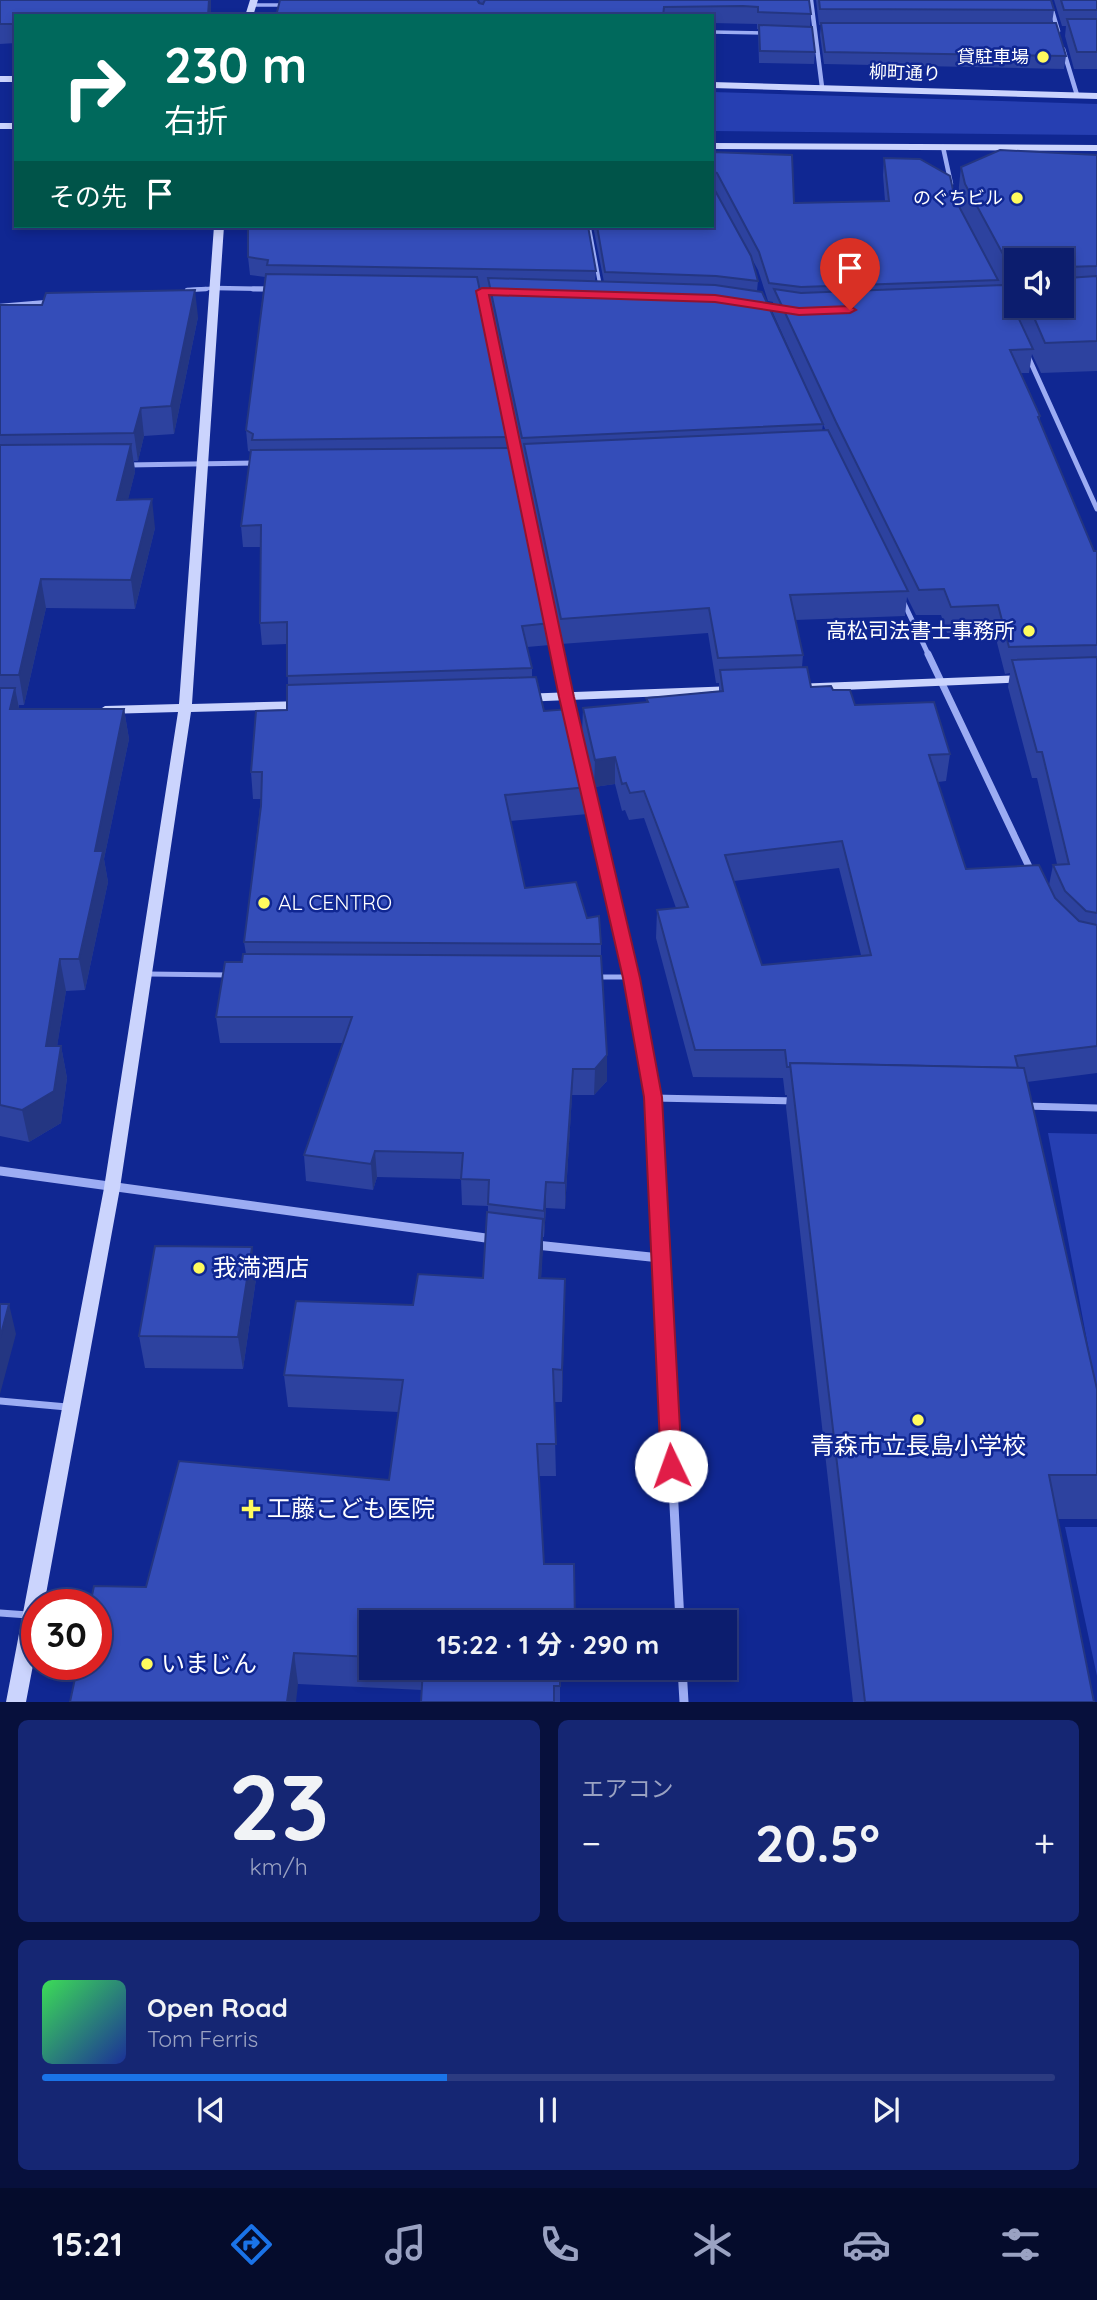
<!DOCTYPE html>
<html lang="ja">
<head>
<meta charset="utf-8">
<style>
	body { margin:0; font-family:Quicksand,"Noto Sans JP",sans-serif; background:#152673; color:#f1f3f6; height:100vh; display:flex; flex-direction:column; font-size:26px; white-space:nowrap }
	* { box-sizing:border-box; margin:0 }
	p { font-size:23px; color:#9aa2c2 }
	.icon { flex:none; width:38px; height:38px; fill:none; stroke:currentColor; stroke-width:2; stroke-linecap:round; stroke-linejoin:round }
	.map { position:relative; height:1702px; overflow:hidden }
	.details { display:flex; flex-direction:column; gap:18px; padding:18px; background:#07103c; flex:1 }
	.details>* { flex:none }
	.banner { position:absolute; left:14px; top:14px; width:700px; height:214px; border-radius:0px; box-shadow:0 4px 10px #0003,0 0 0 2px #2c3b81; background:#00695c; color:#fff; overflow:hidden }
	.controls { position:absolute; left:1004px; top:248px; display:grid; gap:14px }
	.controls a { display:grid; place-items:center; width:70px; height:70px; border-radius:0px; background:#0c1d6e; box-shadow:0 4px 10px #0003,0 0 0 2px #2c3b81; font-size:35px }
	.speed { position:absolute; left:21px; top:1589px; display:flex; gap:14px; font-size:35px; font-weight:700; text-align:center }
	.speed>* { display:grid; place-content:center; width:91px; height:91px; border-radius:50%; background:#0c1d6e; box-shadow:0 4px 10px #0003,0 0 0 2px #2c3b81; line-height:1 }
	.speed .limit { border:10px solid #d22; background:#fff; color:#111 }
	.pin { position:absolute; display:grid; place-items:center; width:60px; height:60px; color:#fff; margin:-72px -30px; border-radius:50% 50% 50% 0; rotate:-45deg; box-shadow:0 0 7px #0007 }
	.pin .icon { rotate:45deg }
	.me { position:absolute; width:77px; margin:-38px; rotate:357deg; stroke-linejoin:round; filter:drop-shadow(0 0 5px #0008) }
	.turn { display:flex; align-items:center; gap:24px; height:147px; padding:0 35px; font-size:32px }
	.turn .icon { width:91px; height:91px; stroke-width:2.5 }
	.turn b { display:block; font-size:49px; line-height:60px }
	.then { display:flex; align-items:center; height:66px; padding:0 35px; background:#0003; gap:14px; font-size:26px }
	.big { font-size:52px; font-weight:700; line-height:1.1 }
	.details .tile { flex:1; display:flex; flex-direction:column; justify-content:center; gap:10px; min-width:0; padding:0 24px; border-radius:10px; background:#152673 }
	.details .dial { align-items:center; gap:0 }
	.dial b { font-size:91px; line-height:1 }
	.song { display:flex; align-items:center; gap:21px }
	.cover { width:84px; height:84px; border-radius:10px; background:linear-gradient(135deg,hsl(130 70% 55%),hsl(230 70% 35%)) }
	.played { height:7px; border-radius:4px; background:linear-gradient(90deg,#1a73e8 40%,#2c3b81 40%) }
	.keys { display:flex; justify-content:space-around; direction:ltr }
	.heat { display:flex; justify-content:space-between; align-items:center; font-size:38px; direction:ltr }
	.details .tiles { flex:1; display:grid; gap:18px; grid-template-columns:1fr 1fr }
	.tile:last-child { grid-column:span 2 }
	.trip { position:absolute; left:359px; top:1610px; width:378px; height:70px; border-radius:0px; background:#0c1d6e; box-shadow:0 4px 10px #0003,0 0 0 2px #2c3b81; font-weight:700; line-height:70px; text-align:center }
	.menu { display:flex; height:112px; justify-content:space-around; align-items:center; background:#050c2c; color:#9aa2c2 }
	.menu .icon { width:49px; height:49px }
	.menu .active { color:#1a73e8 }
	.menu b { font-size:32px; color:#f1f3f6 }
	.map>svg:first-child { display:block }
</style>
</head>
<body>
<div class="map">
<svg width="1097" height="1702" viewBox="0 0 1097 1702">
	<rect width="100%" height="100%" fill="#102792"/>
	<g fill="#263fb2">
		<path d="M712,92L1097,104V135L712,131Z"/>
		<path d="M1048,1133L1097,1134V1394Z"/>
		<path d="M1065,1527H1097V1676Z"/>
	</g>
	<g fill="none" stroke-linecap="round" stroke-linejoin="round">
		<g stroke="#9cacf3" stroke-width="3.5">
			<path d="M252,5H284"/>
			<path d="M712,32L765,33"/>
			<path d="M589,226L600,285"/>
			<path d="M187,290L215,288"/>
		</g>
		<g stroke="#9cacf3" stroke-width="4.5">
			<path d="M187,290L206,289"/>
			<path d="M0,306L48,302"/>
		</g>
		<g stroke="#9cacf3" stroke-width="5">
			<path d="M148,974L229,975"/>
			<path d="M596,977H631"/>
		</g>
		<g stroke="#9cacf3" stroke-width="7">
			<path d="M0,1401L67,1407"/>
			<path d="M0,1613L28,1615"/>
		</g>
		<g stroke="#9cacf3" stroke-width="4.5">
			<path d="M811,0L822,87"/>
			<path d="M1049,0L1058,31"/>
			<path d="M1063,49L1077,95"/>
			<path d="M943,147L951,184"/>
			<path d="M215,288L271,289"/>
		</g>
		<g stroke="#9cacf3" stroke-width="5">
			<path d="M253,289H271"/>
			<path d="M482,291L559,656"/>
			<path d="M1027,354L1097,509"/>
			<path d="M127,465L258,463"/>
			<path d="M902,599L929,656"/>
		</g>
		<g stroke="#9cacf3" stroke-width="7">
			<path d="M558,654L571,715"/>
			<path d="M928,654L1032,873"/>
			<path d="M586,782L631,978L653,1098L654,1118"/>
			<path d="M653,1098L796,1101"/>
			<path d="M1025,1106L1097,1108"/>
		</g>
		<g stroke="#9cacf3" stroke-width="9">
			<path d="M654,1117L680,1622"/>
			<path d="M0,1171L493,1239"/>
			<path d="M536,1245L660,1258"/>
			<path d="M682,1668L684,1702"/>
		</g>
		<g fill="#cbd4fd" fill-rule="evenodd">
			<path d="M250,0H258L253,16H245Z"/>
			<rect x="0" y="76" width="16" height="6"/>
			<path d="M712,82L1097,93V99L712,88Z"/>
			<rect x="0" y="123" width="16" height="6"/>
			<path d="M712,143L1097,145V151L712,149Z"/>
			<path d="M214,226H224L192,704L305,701L311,705L305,709L191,712L120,1188L44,1605H37V1644L26,1702H6L104,1188L178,712L105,714L99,710L105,706L179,704Z"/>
			<path d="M1026,675L1031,676L1032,679L1031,682L794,692L788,688L794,684Z"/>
			<path d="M735,686L741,690L740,693L521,702L515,698L521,694Z"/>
		</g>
	</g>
	<g fill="#2d429f" fill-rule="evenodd">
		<path d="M0,0L16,16V43L0,44Z"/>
		<path d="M479,0H809L811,14L810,27L815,52L814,64L759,63L758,29H757V24L712,23V16H276L480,3Z"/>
		<path d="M816,0H1051L1054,10L1052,23L1066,56L1064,69L824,64L820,35L821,25H819Z"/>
		<path d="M1054,0H1097V69H1074L1065,36L1066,26H1062Z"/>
		<path d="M712,152L794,203L885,201L883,175L884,158L955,199L961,211L958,195L961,167L1097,155V371L1041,373L1032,354L1029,373H1021L1040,416V421L1094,551H1097V1073L1027,1082L1097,1389V1519H1058L1094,1702H853L786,1107L787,1095H785L783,1078L693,1077L656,938L657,910L676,908L644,818L629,820L625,810L622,811L615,784L594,787L582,734L583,708L646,702V698L719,691V683H716L708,633L561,644L524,468V457L522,458L488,296V288H480L511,437V448L550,623V645L527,647L532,668V677L544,711L588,787V814L510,821L525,888L587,918L601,944V956L607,1055V1081L594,1095H572L565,1209L546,1208L544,1237H543L541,1278L565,1279L562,1402H554L556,1476H539L371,1622V1668H560V1702H421L422,1690L298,1684L146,1587L389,1480L398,1412L288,1407L284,1375L413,1305L483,1278L488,1212V1206L462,1205L461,1179L377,1177L373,1190L306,1181L304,1155L343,1043H220L216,1017L246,954L244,942L261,799H253L251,772L287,710L288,685L287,644L262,645L260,623L261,547H243L241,526L251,452L248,451L246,430L265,277L250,275L248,257L596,271L595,281L604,282L593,226H712ZM715,190L758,270L768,301L773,302V313L826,431H822L823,424L757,291L758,281ZM1017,261L1062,306H1017ZM907,597L916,615H941L947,633L994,631L1005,674L1010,673L1008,687L1032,778H1037L1057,864L1053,865L1049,885L966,869L938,782L946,781L950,754L855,705L833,690L811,687L802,667L803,655L795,620L905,616ZM839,868L861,955L762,965L734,881Z"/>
		<path d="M0,305L198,317L174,434L144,436L138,461H134L135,472L128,499L155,528L135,609L46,608L24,705H19V709H124L129,739L104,859L108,882L85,990L66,991L57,1046H61L67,1078L61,1123L29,1142L0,1136Z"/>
		<path d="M256,1279L243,1369L145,1368L139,1336Z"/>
	</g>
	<g fill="#243682">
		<path d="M209,0H211V16H208Z"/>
		<path d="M1066,267L1062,293V270Z"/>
		<path d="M195,290L198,317L174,434L171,406Z"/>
		<path d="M141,408L144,436L138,461L134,433Z"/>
		<path d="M131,444L135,472L121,528L117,500Z"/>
		<path d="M152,499L155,528L135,609L131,580Z"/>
		<path d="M41,579L46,608L24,705L19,675Z"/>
		<path d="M15,688L21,718L10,709Z"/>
		<path d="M124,709L129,739L104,859L108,882L85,990L79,959L95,851Z"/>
		<path d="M615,757V784L594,787L595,760Z"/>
		<path d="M60,959L66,991L52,1078L46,1046Z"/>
		<path d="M61,1046L67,1078L61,1123L29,1142L22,1110Z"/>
		<path d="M607,1055V1081L594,1095L595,1069Z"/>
		<path d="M573,1069L572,1095L565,1209V1183Z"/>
		<path d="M375,1151L377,1177L373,1190L371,1164Z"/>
		<path d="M546,1182V1208L544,1237V1211Z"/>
		<path d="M543,1219V1251L539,1310V1278Z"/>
		<path d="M252,1247L256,1279L243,1369L238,1337Z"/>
		<path d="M565,1279V1311L562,1402V1370Z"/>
		<path d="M9,1304L16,1334L0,1394V1338Z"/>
		<path d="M294,1653L298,1684L296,1702H287Z"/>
	</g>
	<g fill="#344db9" stroke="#243682" stroke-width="2" fill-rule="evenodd">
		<path d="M0,0H209L208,16H16V24H0Z"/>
		<path d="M280,0H477L479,3L483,4L485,0H809L811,14L758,12V7L743,6L664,7L663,16H276Z"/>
		<path d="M819,0H1051L1054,10L820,9Z"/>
		<path d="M1061,0H1097V10H1064Z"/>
		<path d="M1067,19H1097V52H1077Z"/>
		<path d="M821,23H1056L1066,56L825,52Z"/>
		<path d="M759,25L812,27L815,52L760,51Z"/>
		<path d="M1000,150L1097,155V266L1066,267L1062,270V261H1017V269H1011L965,184L961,167Z"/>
		<path d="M712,152L792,155L794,203L889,201L884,158L920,159L950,176L955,199L998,280L801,287L769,283L759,252L717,173L712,171Z"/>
		<path d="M712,185L751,256L758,281L716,276L605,272L597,226H712Z"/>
		<path d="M248,226H588L596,271L267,265L268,260L248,257Z"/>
		<path d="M266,274L477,277L511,437L252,440L253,434L246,430Z"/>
		<path d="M1062,275L1067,278L1097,276V341L1045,343L1029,306H1062Z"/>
		<path d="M488,278L715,285L762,292L823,424L522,438Z"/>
		<path d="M1003,285L1033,349L1010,350L1040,416L1038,417L1094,551H1097V645L1009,647L998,605L951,607L944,589L919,590L836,422L774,289L801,293Z"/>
		<path d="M195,290L171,406L141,408L134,433L0,435V305H42L46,293Z"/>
		<path d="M828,430L908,591L790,595L803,655L718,658L709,608L561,619L524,444Z"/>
		<path d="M131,444L117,500L152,499L131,580L41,579L19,675H0V445Z"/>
		<path d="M513,448L550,623L522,626L532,668L287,676V622L260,623L261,525L241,526L251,450Z"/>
		<path d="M1097,657V913L1086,911L1065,891L1053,865L1069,864L1042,752H1037L1012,660Z"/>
		<path d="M807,667L811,687L831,686L833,690H850L855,705L934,702L950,754L929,755L966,869L1039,865L1055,898L1079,921L1097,925V1046L1015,1056L1018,1068L790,1063V1067H787L785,1050H695L657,910L688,907L644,791L630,793L626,783L622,784L615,757L595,760L583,708L648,702L646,698L723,691L720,670ZM842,841L871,955L762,965L725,855Z"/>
		<path d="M536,677L544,711L570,709L588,787L505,795L525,888L576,882L587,918L599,916L601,944L244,942L261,806L262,772H251L256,711L287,710V685Z"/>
		<path d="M0,688H15L10,709H124L95,851H103L79,959H60L46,1046H61L54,1091L22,1110L0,1105Z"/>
		<path d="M243,954L601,956L607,1055L595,1069H573L565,1183L546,1182L544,1211L488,1204L489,1180L461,1179L463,1153L375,1151L371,1164L304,1155L352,1017H216L225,962H242Z"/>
		<path d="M790,1063L1024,1068L1097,1389V1475H1049L1094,1702H865Z"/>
		<path d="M487,1212L543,1219L539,1278L565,1279L562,1370L553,1369L556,1444H537L544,1564H574L575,1622H371V1657L294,1653L287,1702H70L78,1664H96V1605H90L94,1586L146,1587L179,1461L389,1480L403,1380L284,1375L296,1301L413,1305L418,1274L483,1278Z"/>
		<path d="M155,1246L252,1247L238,1337L139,1336Z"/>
		<path d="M0,1304H9L0,1338Z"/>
		<path d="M423,1668H560V1686H554V1702H421Z"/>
	</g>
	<path fill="#e11d48" stroke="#92132f" stroke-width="2" d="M482,288L715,295L799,308L850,306L856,310L850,313L799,315L715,302L489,295L574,697L640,978L662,1097L682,1466L679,1473L671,1475L664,1473L661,1466L644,1097L623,978L559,697L476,291Z"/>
	<g fill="#fffb5e" stroke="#102792" stroke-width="2.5">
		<circle cx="1043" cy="57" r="7"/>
		<circle cx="1017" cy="198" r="7"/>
		<circle cx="1029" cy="631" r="7"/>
		<circle cx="264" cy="903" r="7"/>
		<circle cx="199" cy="1268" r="7"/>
		<circle cx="918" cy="1420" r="7"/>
		<path d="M247.5 1498.5h7v7h7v7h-7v7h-7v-7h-7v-7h7z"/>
		<circle cx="147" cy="1664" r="7"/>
	</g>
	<g text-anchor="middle" stroke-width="5" stroke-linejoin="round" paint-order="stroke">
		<g font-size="18" fill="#fff" stroke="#102792" text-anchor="end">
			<text x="1029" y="63">貸駐車場</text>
			<text x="1003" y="204">のぐちビル</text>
		</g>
		<g font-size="18" fill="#fff" stroke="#102792">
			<text transform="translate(905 73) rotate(2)" y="6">柳町通り</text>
		</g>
		<g font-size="21" fill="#fff" stroke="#102792" text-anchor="end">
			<text x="1015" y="638">高松司法書士事務所</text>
			<text x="278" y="910" text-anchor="start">AL CENTRO</text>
		</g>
		<g font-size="24" fill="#fff" stroke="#102792" text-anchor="start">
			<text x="213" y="1276">我満酒店</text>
			<text x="918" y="1454" text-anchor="middle">青森市立長島小学校</text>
			<text x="267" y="1517">工藤こども医院</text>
			<text x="161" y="1672">いまじん</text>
		</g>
	</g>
</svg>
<div class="controls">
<a><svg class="icon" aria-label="sound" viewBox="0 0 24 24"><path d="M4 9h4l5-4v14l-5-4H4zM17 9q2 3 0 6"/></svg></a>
</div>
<div class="speed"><div class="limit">30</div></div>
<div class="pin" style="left:850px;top:310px;background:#d93025"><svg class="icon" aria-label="arrive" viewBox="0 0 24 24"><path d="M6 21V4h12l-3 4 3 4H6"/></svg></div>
<svg class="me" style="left:671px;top:1466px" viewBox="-20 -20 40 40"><circle r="19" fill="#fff"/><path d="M0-13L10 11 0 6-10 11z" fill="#e11d48"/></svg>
<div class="trip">15:22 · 1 分 · 290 m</div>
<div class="banner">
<div class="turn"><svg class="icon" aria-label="right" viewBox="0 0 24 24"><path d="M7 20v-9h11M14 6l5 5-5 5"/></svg><div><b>230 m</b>右折</div></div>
<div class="then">その先<svg class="icon" aria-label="arrive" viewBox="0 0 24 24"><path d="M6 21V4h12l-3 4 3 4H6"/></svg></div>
</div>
</div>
<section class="details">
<div class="tiles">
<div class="tile dial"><b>23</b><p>km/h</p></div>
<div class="tile"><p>エアコン</p>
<div class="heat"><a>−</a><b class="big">20.5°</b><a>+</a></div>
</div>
<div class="tile">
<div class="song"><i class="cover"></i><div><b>Open Road</b><p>Tom Ferris</p></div></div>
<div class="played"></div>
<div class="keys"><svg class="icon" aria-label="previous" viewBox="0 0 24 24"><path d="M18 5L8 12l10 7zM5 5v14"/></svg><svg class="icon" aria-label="pause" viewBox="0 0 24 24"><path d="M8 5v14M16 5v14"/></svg><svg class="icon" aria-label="next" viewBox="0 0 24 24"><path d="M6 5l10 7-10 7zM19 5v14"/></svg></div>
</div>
</div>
</section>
<nav class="menu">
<b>15:21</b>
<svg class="icon active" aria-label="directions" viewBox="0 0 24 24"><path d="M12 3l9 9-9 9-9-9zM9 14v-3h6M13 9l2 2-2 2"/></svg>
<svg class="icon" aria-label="music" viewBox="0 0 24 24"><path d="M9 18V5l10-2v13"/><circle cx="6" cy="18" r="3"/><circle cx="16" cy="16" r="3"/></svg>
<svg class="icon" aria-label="phone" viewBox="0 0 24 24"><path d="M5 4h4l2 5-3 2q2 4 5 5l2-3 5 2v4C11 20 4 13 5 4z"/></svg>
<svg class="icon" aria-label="climate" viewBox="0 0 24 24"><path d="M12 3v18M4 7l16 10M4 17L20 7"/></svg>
<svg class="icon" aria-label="car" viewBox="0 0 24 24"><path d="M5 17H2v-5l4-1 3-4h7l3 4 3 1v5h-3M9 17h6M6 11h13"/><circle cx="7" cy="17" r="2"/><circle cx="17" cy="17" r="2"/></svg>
<svg class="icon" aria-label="filters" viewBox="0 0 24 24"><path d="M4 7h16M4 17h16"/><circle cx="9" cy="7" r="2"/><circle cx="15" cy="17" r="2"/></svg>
</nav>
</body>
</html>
